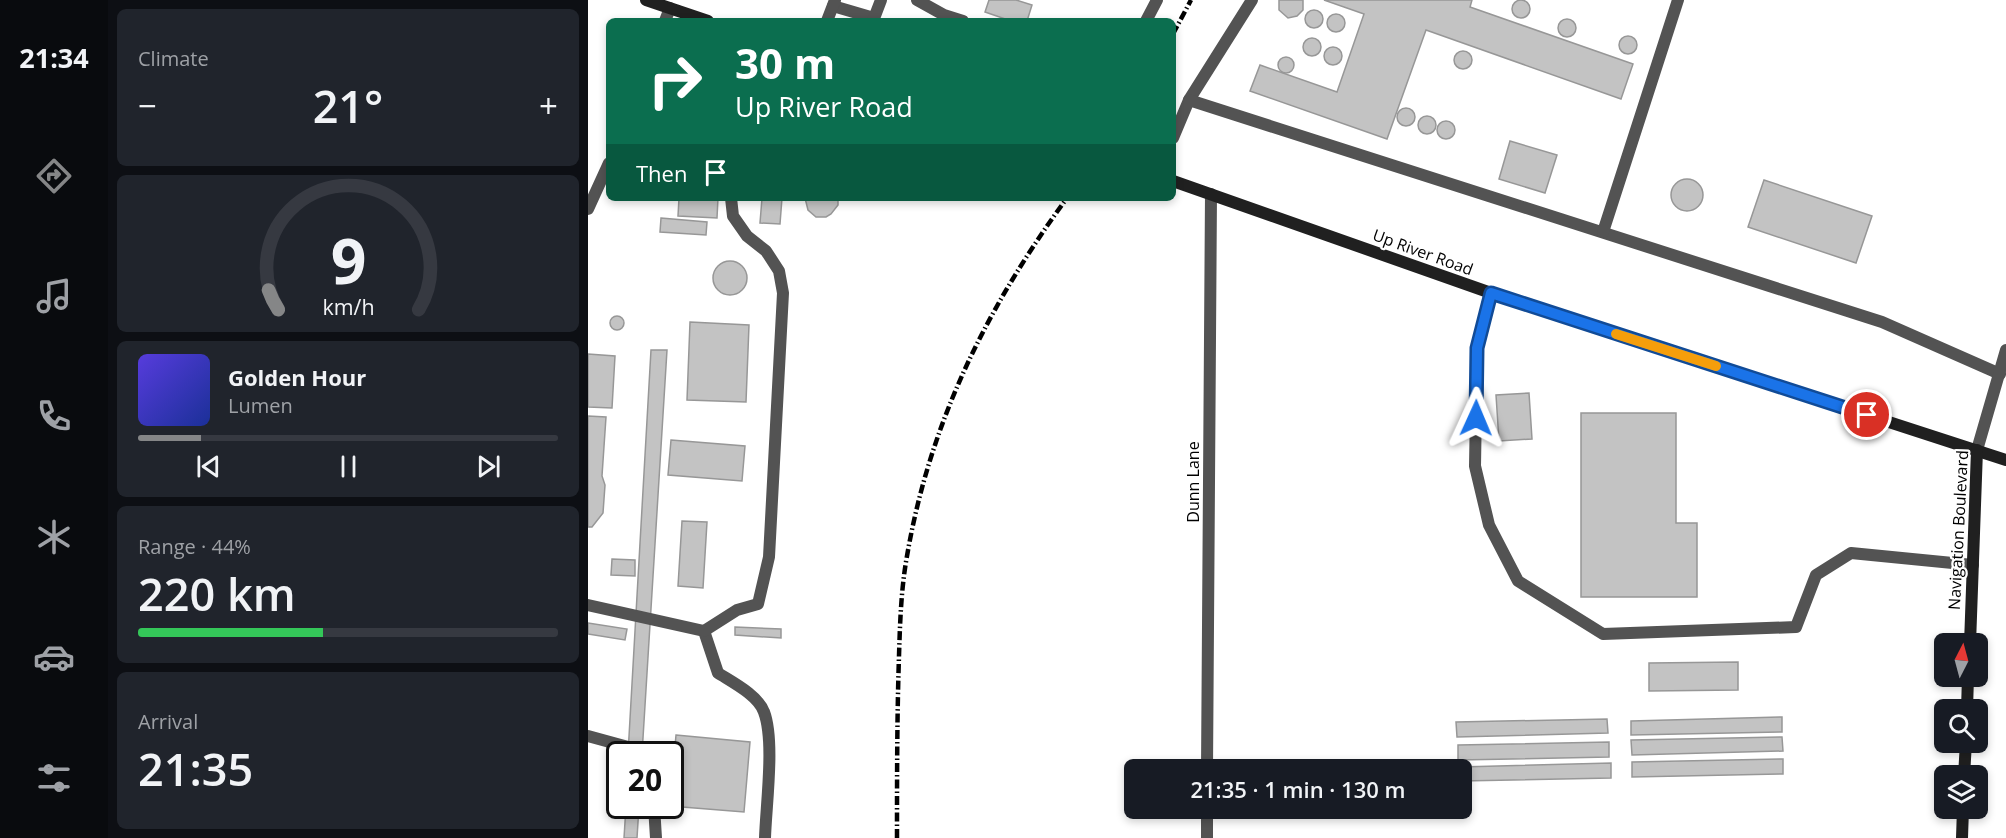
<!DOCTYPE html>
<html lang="en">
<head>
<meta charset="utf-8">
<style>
	body { margin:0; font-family:"Open Sans",sans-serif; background:#20242c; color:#f1f3f6; height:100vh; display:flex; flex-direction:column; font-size:22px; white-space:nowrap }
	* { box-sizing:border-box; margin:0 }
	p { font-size:20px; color:#9ea1a6 }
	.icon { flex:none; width:33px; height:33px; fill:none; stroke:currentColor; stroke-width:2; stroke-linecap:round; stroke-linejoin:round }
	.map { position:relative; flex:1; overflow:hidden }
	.details { display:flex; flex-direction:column; gap:9px; padding:9px; background:#0d0f14; width:480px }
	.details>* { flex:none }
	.top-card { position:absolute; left:18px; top:18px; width:570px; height:183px; border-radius:9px; box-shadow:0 3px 9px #0003; background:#0b6e4f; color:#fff; overflow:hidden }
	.needle { width:39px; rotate:6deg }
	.tools { position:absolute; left:1346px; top:633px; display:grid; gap:12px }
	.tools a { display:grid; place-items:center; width:54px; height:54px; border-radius:9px; background:#171b24; box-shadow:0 3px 9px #0003; font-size:30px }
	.speed { position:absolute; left:18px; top:741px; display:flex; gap:12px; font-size:30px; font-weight:700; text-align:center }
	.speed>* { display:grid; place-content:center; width:78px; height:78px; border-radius:50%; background:#171b24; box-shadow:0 3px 9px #0003; line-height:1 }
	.speed .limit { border:3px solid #111; border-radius:9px; background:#fff; color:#111 }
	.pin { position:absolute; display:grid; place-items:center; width:51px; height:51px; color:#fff; margin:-26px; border:3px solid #fff; border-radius:50%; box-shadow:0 2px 6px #0007 }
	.me { position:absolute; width:66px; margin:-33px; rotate:1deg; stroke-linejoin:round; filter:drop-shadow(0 0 4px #0008) }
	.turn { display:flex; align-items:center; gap:21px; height:126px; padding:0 30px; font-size:27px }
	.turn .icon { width:78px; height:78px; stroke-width:2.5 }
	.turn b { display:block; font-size:42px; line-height:51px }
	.then { display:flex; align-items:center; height:57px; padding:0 30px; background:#0003; gap:12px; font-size:22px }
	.big { font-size:45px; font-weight:600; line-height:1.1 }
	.details .tile { flex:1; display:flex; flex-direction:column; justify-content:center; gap:9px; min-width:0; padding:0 21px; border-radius:9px; background:#20242c }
	.details .dial { align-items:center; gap:0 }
	.dial svg { height:156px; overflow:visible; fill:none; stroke:#363941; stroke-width:7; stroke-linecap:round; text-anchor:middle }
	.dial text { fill:#f1f3f6; stroke:none }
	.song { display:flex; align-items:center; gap:18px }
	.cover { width:72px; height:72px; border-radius:9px; background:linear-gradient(135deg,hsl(250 70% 55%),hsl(230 70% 35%)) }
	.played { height:6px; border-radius:3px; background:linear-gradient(90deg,#858687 15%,#363941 15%) }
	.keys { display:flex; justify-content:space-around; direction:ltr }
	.heat { display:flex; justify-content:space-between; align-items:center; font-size:33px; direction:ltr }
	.charge { height:9px; border-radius:4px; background:linear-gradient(90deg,#34c759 44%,#363941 0) }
	.trip { position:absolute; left:536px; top:759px; width:348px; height:60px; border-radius:9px; background:#171b24; box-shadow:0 3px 9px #0003; font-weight:600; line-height:60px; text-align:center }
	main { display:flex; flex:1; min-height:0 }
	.tabs { display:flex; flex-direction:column; width:108px; justify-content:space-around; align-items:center; background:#090b0e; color:#9ea1a6 }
	.tabs .icon { width:42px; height:42px }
	.tabs .on { color:#858687 }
	.tabs b { font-size:27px; color:#f1f3f6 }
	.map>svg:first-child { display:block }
</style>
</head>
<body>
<main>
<nav class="tabs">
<b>21:34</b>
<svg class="icon on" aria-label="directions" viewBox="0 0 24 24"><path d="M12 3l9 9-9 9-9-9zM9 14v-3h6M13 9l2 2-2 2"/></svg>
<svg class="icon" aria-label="music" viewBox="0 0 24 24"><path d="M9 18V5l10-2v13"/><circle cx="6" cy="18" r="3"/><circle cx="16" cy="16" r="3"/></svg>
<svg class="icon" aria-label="phone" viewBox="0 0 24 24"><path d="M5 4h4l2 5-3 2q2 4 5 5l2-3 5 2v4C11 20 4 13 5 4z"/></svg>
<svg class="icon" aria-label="climate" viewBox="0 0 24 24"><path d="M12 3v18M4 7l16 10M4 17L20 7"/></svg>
<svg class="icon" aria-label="car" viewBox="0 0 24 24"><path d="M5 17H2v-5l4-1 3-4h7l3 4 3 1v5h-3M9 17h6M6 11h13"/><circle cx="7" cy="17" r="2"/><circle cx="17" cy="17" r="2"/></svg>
<svg class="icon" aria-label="filters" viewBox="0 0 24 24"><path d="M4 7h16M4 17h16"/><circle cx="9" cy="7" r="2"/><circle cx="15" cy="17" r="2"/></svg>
</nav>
<section class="details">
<div class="tile"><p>Climate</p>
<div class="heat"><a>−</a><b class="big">21°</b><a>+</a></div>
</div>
<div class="tile dial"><svg viewBox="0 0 100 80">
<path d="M14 69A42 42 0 1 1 86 69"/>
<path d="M14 69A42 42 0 0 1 9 59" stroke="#858687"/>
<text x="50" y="56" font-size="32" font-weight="700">9</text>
<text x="50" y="72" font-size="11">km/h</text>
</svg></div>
<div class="tile">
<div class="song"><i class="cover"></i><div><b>Golden Hour</b><p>Lumen</p></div></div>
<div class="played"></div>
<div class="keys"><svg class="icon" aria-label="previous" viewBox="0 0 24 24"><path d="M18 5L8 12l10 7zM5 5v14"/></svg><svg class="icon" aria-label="pause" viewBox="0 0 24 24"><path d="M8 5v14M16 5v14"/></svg><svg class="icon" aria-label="next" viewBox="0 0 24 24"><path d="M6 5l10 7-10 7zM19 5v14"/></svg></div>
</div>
<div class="tile"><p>Range · 44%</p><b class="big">220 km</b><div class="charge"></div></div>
<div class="tile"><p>Arrival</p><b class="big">21:35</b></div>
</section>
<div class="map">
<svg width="1418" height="838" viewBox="0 0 1418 838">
	<rect width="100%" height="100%" fill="#fff"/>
	<g fill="#c3c3c3" stroke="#979797" stroke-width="1.5">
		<circle cx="933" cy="9" r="9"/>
		<path d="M401,0H428L444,5L439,21H423L397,12Z"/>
		<path d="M691,0H715V10L709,16L700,18L691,10Z"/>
		<path d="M736,0H884L882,7L1045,64L1033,99L838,30L799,139L662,91L672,65L749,92L776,14Z"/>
		<circle cx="726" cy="19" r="9"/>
		<circle cx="748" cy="23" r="9"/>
		<circle cx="979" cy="28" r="9"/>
		<circle cx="1040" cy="45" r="9"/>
		<circle cx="724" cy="47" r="9"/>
		<circle cx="745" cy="56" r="9"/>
		<circle cx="875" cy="60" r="9"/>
		<circle cx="698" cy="65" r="8"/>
		<circle cx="818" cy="117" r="9"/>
		<circle cx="839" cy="125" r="9"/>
		<circle cx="858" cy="130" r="9"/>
		<path d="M922,141L969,155L957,193L911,179Z"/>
		<circle cx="1099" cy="195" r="16"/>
		<path d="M1176,180L1284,216L1268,263L1160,227Z"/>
		<path d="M91,198H130L129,218L90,216Z"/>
		<path d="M174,198H194L192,224L172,223Z"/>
		<path d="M217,198H250V205L243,214L238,217H228L220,210Z"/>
		<path d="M73,218L119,222L118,235L72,232Z"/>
		<circle cx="142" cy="278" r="17"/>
		<circle cx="29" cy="323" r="7"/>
		<path d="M102,322L161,325L158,402L99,400Z"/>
		<path d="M63,350H79L54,754H40Z"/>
		<path d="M0,354L27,356L24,408L0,407Z"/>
		<path d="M941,393L944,439L911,441L908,395Z"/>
		<path d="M993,413H1088V523H1109V597H993Z"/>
		<path d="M0,416L18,417L14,476L17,485L15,513L4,527H0Z"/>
		<path d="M83,440L157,446L154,481L80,475Z"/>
		<path d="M94,521L119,522L115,588L90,586Z"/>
		<path d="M24,559L47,560V576L23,575Z"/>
		<path d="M0,623L39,629L37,640L0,634Z"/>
		<path d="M147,627L193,629V638L147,635Z"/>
		<path d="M1150,662V690L1061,691V663Z"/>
		<path d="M1194,717V732L1043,735V721Z"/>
		<path d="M1019,719L1020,733L869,737L868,722Z"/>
		<path d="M88,735L162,742L156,812L82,806Z"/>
		<path d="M1194,737L1195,751L1044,755L1043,740Z"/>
		<path d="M1021,742V757L870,760V745Z"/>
		<path d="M1195,759V774L1044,777V762Z"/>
		<path d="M1023,763V778L873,781L872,770V767Z"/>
		<path d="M38,806H51L49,838H36Z"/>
	</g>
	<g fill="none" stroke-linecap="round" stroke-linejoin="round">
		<g stroke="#535353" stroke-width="12">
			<path d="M329,0L356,15L375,21"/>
			<path d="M245,6L286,18"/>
			<path d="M77,21L82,8"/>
			<path d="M239,21L247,0"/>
			<path d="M285,21L293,0"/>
			<path d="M558,21L569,0"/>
			<path d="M601,100L664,0"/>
			<path d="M585,138L601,100L1294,322L1412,374"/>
			<path d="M0,209L21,163"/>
			<path d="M1015,232L1090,0"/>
			<path d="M903,293L889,348L887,466L901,525L930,581L1015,634L1208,627L1228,575L1263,553L1385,565"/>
			<path d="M0,605L116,631L130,673C144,682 170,695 176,712C187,741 178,805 177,838"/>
			<path d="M116,631L149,610L170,604L181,557L195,293L191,271L178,251L159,236L145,216L143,198"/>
			<path d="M0,736L62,753V754"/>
			<path d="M66,806L68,838"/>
		</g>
		<g stroke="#535353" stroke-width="12">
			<path d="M1389,450L1418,350"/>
			<path d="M619,770L623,194"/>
			<path d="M619,838V808"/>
		</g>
		<g stroke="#202020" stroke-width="12">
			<path d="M58,0L120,21"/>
			<path d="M585,181L903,293L1418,460"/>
			<path d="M1382,644L1389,450"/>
			<path d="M1379,710L1380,676"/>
			<path d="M1376,776L1378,742"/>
			<path d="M1374,838L1375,808"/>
		</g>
		<g stroke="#000" stroke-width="4.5" stroke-dasharray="9 3 1.5 3" stroke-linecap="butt">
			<path d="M585,34L603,0"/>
			<path d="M309,838C309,777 309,717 311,656C312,623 313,589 319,556C342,422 399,307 479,198"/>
		</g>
	</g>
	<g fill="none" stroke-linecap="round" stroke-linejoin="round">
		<g stroke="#114b97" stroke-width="15">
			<path id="route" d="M888,418L889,348L903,293L1279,415"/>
		</g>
		<use href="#route" stroke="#1a73e8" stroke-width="10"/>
		<path stroke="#f59e0b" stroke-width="10" d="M1028,334L1128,366"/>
	</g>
	<g text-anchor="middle" stroke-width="4.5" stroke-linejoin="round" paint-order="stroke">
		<g font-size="16" fill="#000" stroke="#fff">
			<text transform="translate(835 252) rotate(20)" y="6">Up River Road</text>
			<text transform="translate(605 482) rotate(-90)" y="6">Dunn Lane</text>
			<text transform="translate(1370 530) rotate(-87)" y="6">Navigation Boulevard</text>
		</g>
	</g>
</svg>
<div class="tools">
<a><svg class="needle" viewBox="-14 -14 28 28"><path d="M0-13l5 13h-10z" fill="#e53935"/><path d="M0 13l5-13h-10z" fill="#9ea1a6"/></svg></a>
<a><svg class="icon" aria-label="search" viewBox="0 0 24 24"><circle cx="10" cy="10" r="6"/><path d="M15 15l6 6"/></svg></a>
<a><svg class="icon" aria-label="layers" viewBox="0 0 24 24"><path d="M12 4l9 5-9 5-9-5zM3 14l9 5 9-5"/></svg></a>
</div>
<div class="speed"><div class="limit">20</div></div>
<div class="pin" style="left:1279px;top:415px;background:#d93025"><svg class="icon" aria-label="arrive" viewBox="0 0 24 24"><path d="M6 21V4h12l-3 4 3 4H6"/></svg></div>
<svg class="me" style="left:888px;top:418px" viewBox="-20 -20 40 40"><path d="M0-17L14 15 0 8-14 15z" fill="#1a73e8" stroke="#fff" stroke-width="4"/></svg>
<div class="trip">21:35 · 1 min · 130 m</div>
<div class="top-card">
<div class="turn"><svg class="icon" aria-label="right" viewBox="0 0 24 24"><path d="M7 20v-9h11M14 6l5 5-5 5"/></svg><div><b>30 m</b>Up River Road</div></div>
<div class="then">Then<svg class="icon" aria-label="arrive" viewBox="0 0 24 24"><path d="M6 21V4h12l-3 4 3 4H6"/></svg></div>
</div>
</div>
</main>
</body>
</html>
